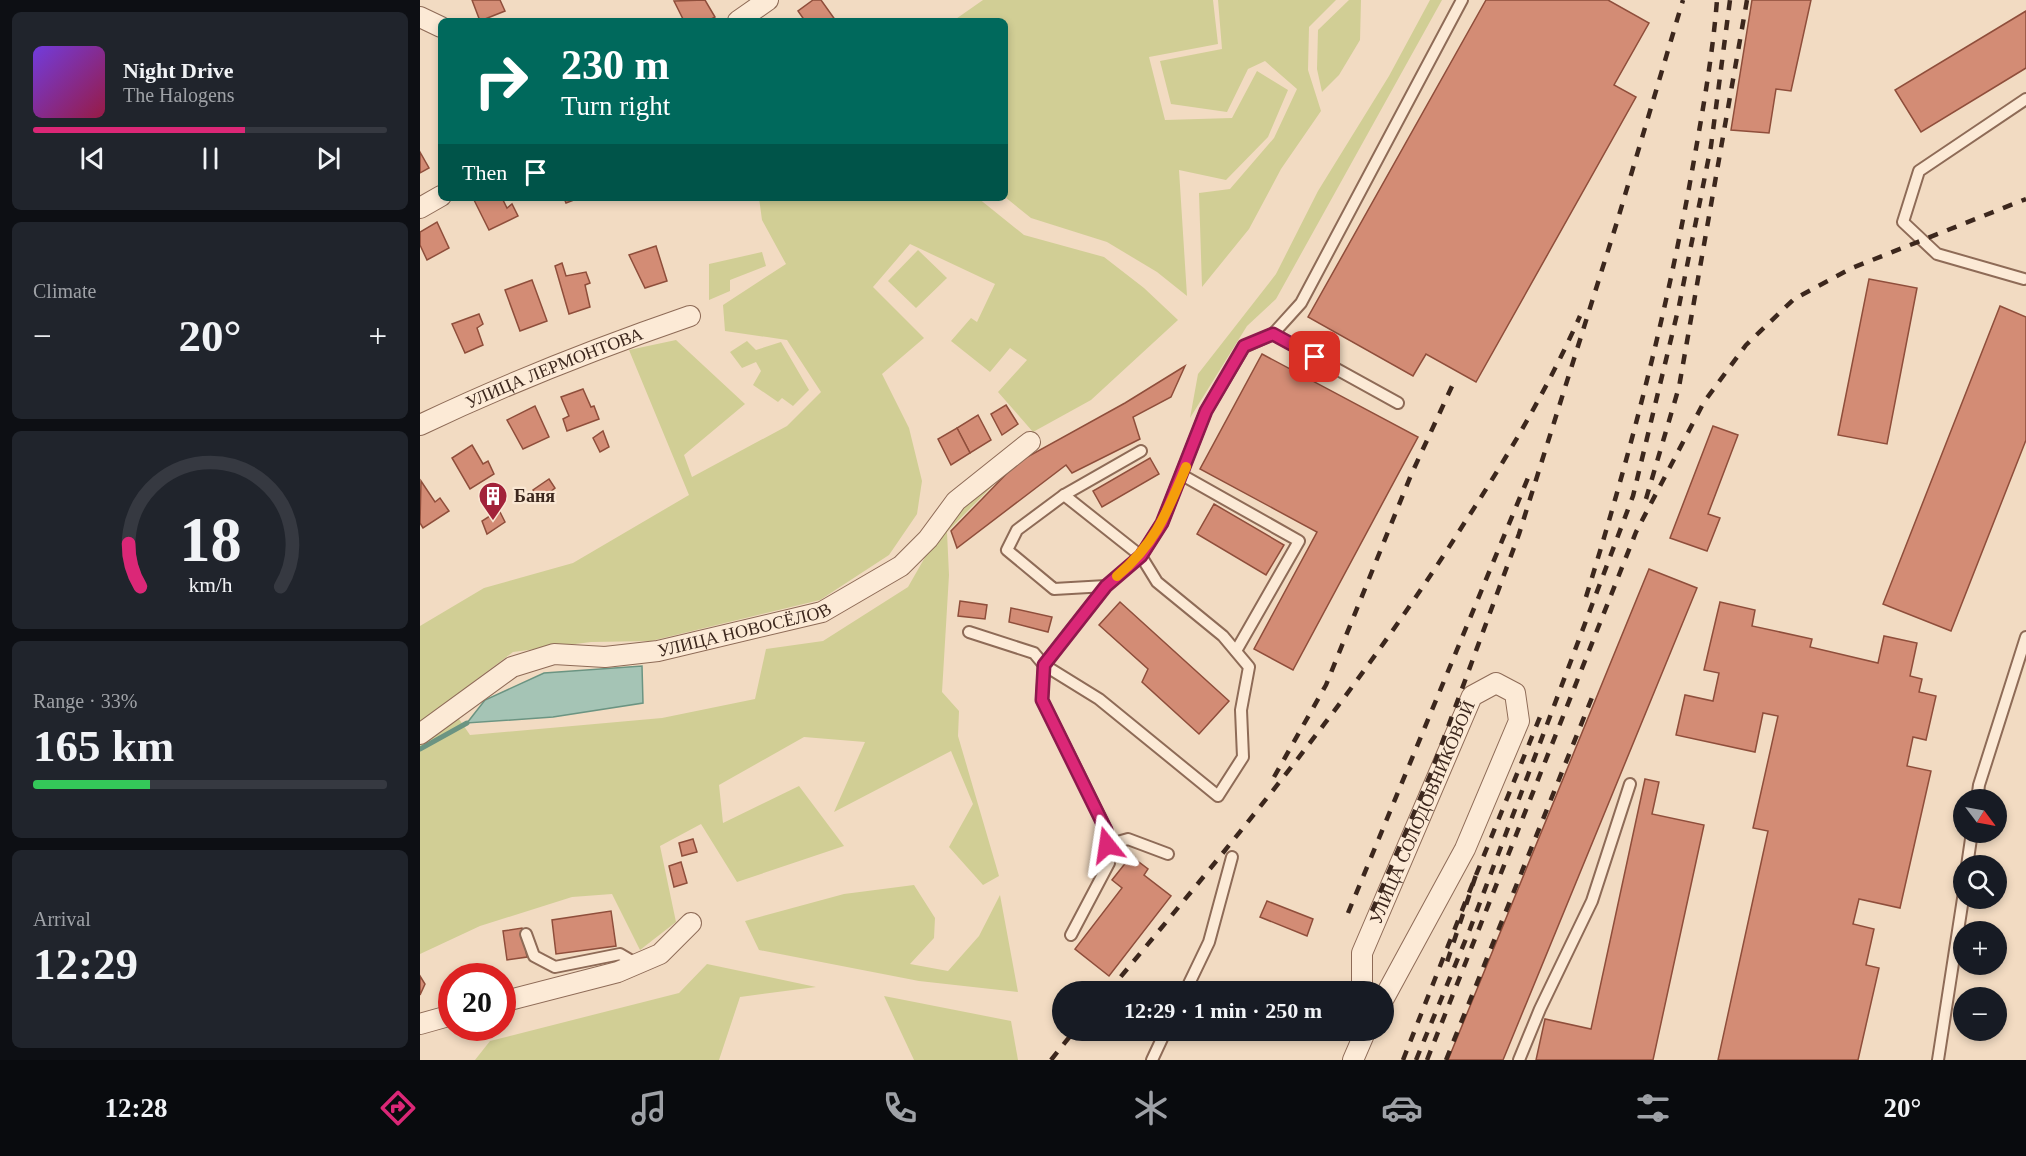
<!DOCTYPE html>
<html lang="en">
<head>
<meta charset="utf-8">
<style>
	body { margin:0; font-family:"Times New Roman",serif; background:#20242c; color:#f1f3f6; height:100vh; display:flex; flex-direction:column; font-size:22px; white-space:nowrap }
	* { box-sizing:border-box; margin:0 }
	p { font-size:20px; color:#9ea1a6 }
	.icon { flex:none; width:33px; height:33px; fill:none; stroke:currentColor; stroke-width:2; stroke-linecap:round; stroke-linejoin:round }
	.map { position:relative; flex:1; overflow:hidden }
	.panel { display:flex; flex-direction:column; gap:12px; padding:12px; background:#0d0f14; width:420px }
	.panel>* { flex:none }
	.guide { position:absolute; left:18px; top:18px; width:570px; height:183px; border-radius:9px; box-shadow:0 3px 9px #0003; background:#00695c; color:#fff; overflow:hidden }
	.needle { width:39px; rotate:122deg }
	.fabs { position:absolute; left:1533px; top:789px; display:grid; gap:12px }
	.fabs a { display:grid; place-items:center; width:54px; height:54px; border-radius:50%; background:#171b24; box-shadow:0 3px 9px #0003; font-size:30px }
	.speed { position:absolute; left:18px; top:963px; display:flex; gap:12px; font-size:30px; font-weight:700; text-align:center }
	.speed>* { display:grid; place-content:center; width:78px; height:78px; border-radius:50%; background:#171b24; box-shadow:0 3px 9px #0003; line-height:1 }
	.speed .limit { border:9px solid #d22; background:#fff; color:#111 }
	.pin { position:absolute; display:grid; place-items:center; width:51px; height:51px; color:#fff; margin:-26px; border-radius:12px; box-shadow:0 3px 9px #0006 }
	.me { position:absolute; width:66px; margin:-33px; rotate:345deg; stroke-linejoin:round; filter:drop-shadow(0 0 4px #0008) }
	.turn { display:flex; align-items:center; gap:21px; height:126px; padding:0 24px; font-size:27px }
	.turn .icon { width:78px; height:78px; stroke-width:2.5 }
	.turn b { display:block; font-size:42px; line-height:51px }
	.then { display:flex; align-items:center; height:57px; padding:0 24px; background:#0003; gap:12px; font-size:22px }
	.big { font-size:45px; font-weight:600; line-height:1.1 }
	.panel .widget { flex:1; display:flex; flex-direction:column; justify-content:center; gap:9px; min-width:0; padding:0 21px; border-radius:9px; background:#20242c }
	.panel .dial { align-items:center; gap:0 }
	.dial svg { height:156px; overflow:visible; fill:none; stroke:#363941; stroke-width:7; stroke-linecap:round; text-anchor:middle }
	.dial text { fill:#f1f3f6; stroke:none }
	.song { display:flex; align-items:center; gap:18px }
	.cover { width:72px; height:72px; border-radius:9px; background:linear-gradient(135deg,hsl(260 70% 55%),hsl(340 70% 35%)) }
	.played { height:6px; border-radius:3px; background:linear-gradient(90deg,#db2777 60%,#363941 60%) }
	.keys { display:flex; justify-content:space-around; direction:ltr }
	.heat { display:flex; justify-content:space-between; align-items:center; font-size:33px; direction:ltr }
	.charge { height:9px; border-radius:4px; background:linear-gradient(90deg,#34c759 33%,#363941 0) }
	.trip { position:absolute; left:632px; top:981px; width:342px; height:60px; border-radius:30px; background:#171b24; box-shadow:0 3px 9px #0003; font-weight:600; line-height:60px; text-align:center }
	.tabs { display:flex; height:96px; justify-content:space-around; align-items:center; background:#090b0e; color:#9ea1a6 }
	.tabs .icon { width:42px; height:42px }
	.tabs .on { color:#db2777 }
	.tabs b { font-size:27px; color:#f1f3f6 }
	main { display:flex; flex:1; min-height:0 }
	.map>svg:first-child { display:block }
</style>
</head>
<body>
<main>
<section class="panel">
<div class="widget">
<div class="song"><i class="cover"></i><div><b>Night Drive</b><p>The Halogens</p></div></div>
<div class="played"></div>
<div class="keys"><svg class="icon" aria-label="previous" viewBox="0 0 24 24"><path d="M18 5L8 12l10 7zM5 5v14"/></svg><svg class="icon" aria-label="pause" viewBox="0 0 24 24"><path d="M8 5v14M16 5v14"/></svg><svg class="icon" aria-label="next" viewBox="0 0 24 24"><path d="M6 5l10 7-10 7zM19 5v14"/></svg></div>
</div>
<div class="widget"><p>Climate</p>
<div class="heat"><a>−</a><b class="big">20°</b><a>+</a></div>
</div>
<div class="widget dial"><svg viewBox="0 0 100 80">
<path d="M14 69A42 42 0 1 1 86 69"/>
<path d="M14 69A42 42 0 0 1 8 47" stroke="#db2777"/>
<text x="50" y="56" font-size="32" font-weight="700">18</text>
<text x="50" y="72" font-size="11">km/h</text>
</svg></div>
<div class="widget"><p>Range · 33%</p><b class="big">165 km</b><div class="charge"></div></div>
<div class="widget"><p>Arrival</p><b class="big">12:29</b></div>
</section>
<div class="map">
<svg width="1606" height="1060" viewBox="0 0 1606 1060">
	<rect width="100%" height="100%" fill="#f2dbc2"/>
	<g fill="#d1ce95">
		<path d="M563,0H793L798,44L729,57L745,120L812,118L837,71L868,90L848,137L806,180L759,170L767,296L737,272L687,242L611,218L585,197V21H533Z"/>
		<path d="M798,0H916L889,27L888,70L901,111L861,169L829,229L782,287L779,193L810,189L854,138L877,89L845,61L828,69L807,112L751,104L740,61L802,49Z"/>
		<path d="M929,0H941L940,40L919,75L902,92L897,69L898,30Z"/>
		<path d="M1010,0H1022L856,299L827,326L770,418L778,374L856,274L898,191L969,76Z"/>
		<path d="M339,198H558L604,235L684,257L724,288L758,320L671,400L613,432L578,392L607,360L590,348L570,372L531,341L551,318L557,322L575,284L490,244L453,287L504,338L462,374L489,428L502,481L497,514L469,555L400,600L231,641L171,642L93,652L0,722V626L64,588L153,563L269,495L209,350L256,340L325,404L264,455L272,477L367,426L401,392L367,340L305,331L303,305L366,264L342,220Z"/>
		<path d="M498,250L527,278L496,308L468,281Z"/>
		<path d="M342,252L346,266L310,280V291L289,300V264Z"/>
		<path d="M327,341L336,350L361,342L389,390L373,406L362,398L358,402L333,385L341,371L336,362L322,368L310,352Z"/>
		<path d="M597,461L527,532L529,575L522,692L539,711L538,736L579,876L563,885L529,847L553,804L531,751L414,812L445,742L384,737L299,785L303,823L379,786L424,846L317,882L281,824L240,846L256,922L220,950L192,894L152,897L60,926L0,954V741L37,716L50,735L242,718L335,699L346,649L403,641L488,587L524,524Z"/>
		<path d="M494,885L515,918L514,938L490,964L528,971L559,936L580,895L598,992L499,981L339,950L325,921L424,894Z"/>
		<path d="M287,964L396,987L320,997L299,1060H55L70,1041L259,993Z"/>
		<path d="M464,996L591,1021L598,1060H494Z"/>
	</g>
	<path fill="#a5c4b5" stroke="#6b9482" stroke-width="1.5" d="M222,666L223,703L133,717L47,723L65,700L124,673Z"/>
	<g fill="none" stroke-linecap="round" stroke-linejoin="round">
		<path stroke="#6b9482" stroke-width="5" d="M0,749L47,723"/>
	</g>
	<g fill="#d38c75" stroke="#8f4e3b" stroke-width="1.5">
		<path d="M52,0H80L85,11L60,21Z"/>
		<path d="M285,0L295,17L288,21H264L254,1Z"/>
		<path d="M393,0H401L416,21H385L378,11Z"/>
		<path d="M1066,0H1188L1229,23L1194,85L1216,97L1056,382L1006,354L993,376L888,317Z"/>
		<path d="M1332,0H1391L1371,91L1356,89L1349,133L1311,130Z"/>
		<path d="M1606,11V68L1501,132L1475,90Z"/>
		<path d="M0,152L9,168L0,173Z"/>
		<path d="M59,198H82L87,208L92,204L98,216L69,230L54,200Z"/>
		<path d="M144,198H159L146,203Z"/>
		<path d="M17,222L29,248L7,260L0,245V232Z"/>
		<path d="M236,246L247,281L225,288L209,255Z"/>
		<path d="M142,263L146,276L166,272L170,283L165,285L170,307L149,314L135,266Z"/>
		<path d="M1449,279L1497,288L1467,444L1418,435Z"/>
		<path d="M112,280L127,321L100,331L85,290Z"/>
		<path d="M1580,306L1606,317V440L1531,631L1463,604Z"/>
		<path d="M59,314L63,324L57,328L63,345L45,353L32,324Z"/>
		<path d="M842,354L998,437L873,670L834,649L897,532L780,469Z"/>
		<path d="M765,366L751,397L713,417L720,439L652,473L646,465L537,548L531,531L598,462L705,403Z"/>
		<path d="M163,389L171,407L174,406L179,419L147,431L143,419L149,416L141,397Z"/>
		<path d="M586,405L598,424L582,435L571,414Z"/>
		<path d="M115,406L129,437L103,449L87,420Z"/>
		<path d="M558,415L571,440L550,453L537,428Z"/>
		<path d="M1293,426L1318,435L1288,514L1300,518L1287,551L1250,538Z"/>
		<path d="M537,428L550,453L531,465L518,439Z"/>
		<path d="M183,431L189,447L180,452L173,438Z"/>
		<path d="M52,445L63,464L68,461L74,474L50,489L32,458Z"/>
		<path d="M730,458L739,474L682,507L673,491Z"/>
		<path d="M129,479L135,488L119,501L113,490Z"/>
		<path d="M1,481L15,502L20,498L29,511L3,528L0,523Z"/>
		<path d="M794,504L864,545L846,575L777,534Z"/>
		<path d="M79,510L85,522L67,534L62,521Z"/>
		<path d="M1229,569L1277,588L1083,1060H1028Z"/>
		<path d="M540,601L567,605L565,619L538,616Z"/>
		<path d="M700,602L809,701L779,734L722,682L728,669L679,625Z"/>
		<path d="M1300,602L1335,610L1332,626L1392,639L1390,647L1458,663L1464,636L1497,643L1490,676L1502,679L1499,692L1516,696L1506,740L1493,737L1487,766L1511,771L1480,908L1439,899L1433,924L1454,929L1446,965L1459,968L1438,1060H1298L1348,831L1333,828L1358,716L1343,713L1335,752L1256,735L1265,695L1293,701L1299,673L1284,670Z"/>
		<path d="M591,608L632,617L628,632L589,622Z"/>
		<path d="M1225,779L1239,782L1232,814L1284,825L1233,1060H1116L1125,1019L1171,1029Z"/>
		<path d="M273,839L277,852L262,856L259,843Z"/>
		<path d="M711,856L728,869L724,875L751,896L689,976L655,949L702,888L692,880Z"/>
		<path d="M261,862L267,883L254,887L249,866Z"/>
		<path d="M847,901L893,919L887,936L840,917Z"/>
		<path d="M191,911L196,946L136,954L132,920Z"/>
		<path d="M102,928L107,957L87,960L83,931Z"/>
		<path d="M0,976L5,984L0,995Z"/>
	</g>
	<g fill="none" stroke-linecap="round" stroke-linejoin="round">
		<g stroke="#8e6b57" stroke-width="14">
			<g id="lane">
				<path d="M1604,279L1517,254L1483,222L1499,171L1606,99"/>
				<path d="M853,334L978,403"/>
				<path d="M721,451L644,495L597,530L587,550L634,589L686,586L721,556L742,523L786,411L824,347L853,334L881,303L1042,0"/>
				<path d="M762,475L879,541L816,651"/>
				<path d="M549,632L614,653L624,665L679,699L798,796L823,757L821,710L829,667L803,636L737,582L721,556L644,495"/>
				<path d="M1557,800L1559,785L1606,637"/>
				<path d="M687,845L708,839L748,854"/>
				<path d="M1547,866L1552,832"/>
				<path d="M106,934L114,956L135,967L200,954L217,964"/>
				<path d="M651,935L689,863L686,829L622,700L624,665L686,586"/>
				<path d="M765,992L789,942L812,857"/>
				<path d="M732,1060L746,1030"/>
				<path d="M1099,1060L1120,1009L1172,901L1210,784"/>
				<path d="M1518,1060L1544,892"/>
			</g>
		</g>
		<g stroke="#8e6b57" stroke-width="22">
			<g id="street">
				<path d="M0,17L21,27"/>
				<path d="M318,21L348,0"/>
				<path d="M0,208L21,196"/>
				<path id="s1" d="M0,425C88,383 177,348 270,316"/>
				<path id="s2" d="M0,734L92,667L134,654L185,657L238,651L402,612L481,566L508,539L536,501L610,442"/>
				<path id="s3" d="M942,992V953L1052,696L1076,683L1095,693L1099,721L1045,849L963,1000"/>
				<path d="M82,1002L198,972L240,954L271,923"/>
				<path d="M0,1024L32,1015"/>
				<path d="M933,1060L946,1030"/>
			</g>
		</g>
		<use href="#lane" stroke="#fcead6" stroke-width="10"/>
		<use href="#street" stroke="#fcead6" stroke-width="20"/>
		<g stroke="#3c271d" stroke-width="4.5" stroke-dasharray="10 10" stroke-linecap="butt">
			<path d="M1226,499L1259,387L1327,0"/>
			<path d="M1166,597C1208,462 1243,327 1269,188C1280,126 1292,63 1297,0"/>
			<path d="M854,777L906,685L991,475L1033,384"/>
			<path d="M1056,875L1122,712"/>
			<path d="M952,911L1011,773L1099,534L1197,222L1263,0"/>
			<path d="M928,913L1108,478"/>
			<path d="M688,992C814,841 940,689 1045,522C1088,456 1128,388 1160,316"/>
			<path d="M631,1060L655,1030"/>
			<path d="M983,1060L1056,875L1026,965"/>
			<path d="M996,1060L1050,929L1213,496L1259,306L1291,146L1310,0"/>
			<path d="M1007,1060L1216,532L1284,402L1326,345L1374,299L1432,268L1606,199"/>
			<path d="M1026,1060L1175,690"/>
		</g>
	</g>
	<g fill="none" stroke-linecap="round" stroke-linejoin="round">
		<g stroke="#8e194d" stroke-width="15">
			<path id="route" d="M687,845L686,830L622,700L624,665L686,586L721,556L742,523L786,411L824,346L853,334L895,357"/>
		</g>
		<use href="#route" stroke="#db2777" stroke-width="10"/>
		<path stroke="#f59e0b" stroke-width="10" d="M697,576C736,543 747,512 766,467"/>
	</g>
	<defs>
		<g id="building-pin" transform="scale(1.5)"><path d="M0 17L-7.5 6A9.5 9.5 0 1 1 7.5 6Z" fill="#a22239" stroke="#f9e7d3"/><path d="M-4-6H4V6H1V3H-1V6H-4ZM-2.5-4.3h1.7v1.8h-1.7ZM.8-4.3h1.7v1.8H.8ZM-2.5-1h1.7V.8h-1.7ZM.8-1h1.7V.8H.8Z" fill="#fff"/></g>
	</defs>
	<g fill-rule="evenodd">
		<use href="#building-pin" x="73" y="496"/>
	</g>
	<g text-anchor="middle" stroke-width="4.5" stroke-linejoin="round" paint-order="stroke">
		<g font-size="18" fill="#3c271d" stroke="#f9e7d3">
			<text dy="6" stroke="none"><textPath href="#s1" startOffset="146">УЛИЦА ЛЕРМОНТОВА</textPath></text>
			<text dy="6" stroke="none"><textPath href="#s2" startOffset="351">УЛИЦА НОВОСЁЛОВ</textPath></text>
			<text dy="6" stroke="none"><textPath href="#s3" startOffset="192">УЛИЦА СОЛОДОВНИКОВОЙ</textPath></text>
		</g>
		<g font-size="18" font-weight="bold" fill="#3c271d" stroke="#f9e7d3" text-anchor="start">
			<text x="94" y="502">Баня</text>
		</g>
	</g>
</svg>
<div class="fabs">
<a><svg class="needle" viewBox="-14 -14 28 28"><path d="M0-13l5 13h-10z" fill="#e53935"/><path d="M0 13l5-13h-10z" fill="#9ea1a6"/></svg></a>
<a><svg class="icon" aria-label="search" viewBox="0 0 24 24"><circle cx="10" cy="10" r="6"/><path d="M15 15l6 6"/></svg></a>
<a>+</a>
<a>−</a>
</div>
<div class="speed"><div class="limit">20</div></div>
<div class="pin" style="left:895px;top:357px;background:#d93025"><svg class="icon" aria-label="arrive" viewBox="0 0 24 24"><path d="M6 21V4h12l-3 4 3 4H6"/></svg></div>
<svg class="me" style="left:687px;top:845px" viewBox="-20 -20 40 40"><path d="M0-17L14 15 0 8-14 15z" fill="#db2777" stroke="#fff" stroke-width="4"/></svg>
<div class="trip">12:29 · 1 min · 250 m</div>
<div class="guide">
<div class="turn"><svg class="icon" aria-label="right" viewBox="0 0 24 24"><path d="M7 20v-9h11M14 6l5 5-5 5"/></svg><div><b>230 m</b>Turn right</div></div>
<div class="then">Then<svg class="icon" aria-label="arrive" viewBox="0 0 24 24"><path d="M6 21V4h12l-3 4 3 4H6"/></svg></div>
</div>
</div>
</main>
<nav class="tabs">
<b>12:28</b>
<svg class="icon on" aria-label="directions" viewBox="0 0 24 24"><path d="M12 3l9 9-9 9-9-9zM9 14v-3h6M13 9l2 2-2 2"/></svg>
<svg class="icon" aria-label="music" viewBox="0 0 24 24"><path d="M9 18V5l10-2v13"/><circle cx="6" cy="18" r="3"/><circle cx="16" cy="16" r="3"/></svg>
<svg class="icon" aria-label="phone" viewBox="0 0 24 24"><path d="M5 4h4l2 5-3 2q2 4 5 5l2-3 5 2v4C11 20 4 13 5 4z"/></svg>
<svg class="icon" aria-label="climate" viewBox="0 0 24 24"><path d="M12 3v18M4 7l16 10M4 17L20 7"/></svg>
<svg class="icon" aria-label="car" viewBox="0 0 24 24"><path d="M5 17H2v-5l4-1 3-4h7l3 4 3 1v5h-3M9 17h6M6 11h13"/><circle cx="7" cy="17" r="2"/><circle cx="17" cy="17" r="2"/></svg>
<svg class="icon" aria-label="filters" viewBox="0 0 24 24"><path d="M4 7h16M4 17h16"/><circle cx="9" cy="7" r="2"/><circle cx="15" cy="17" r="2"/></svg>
<b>20°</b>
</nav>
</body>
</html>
